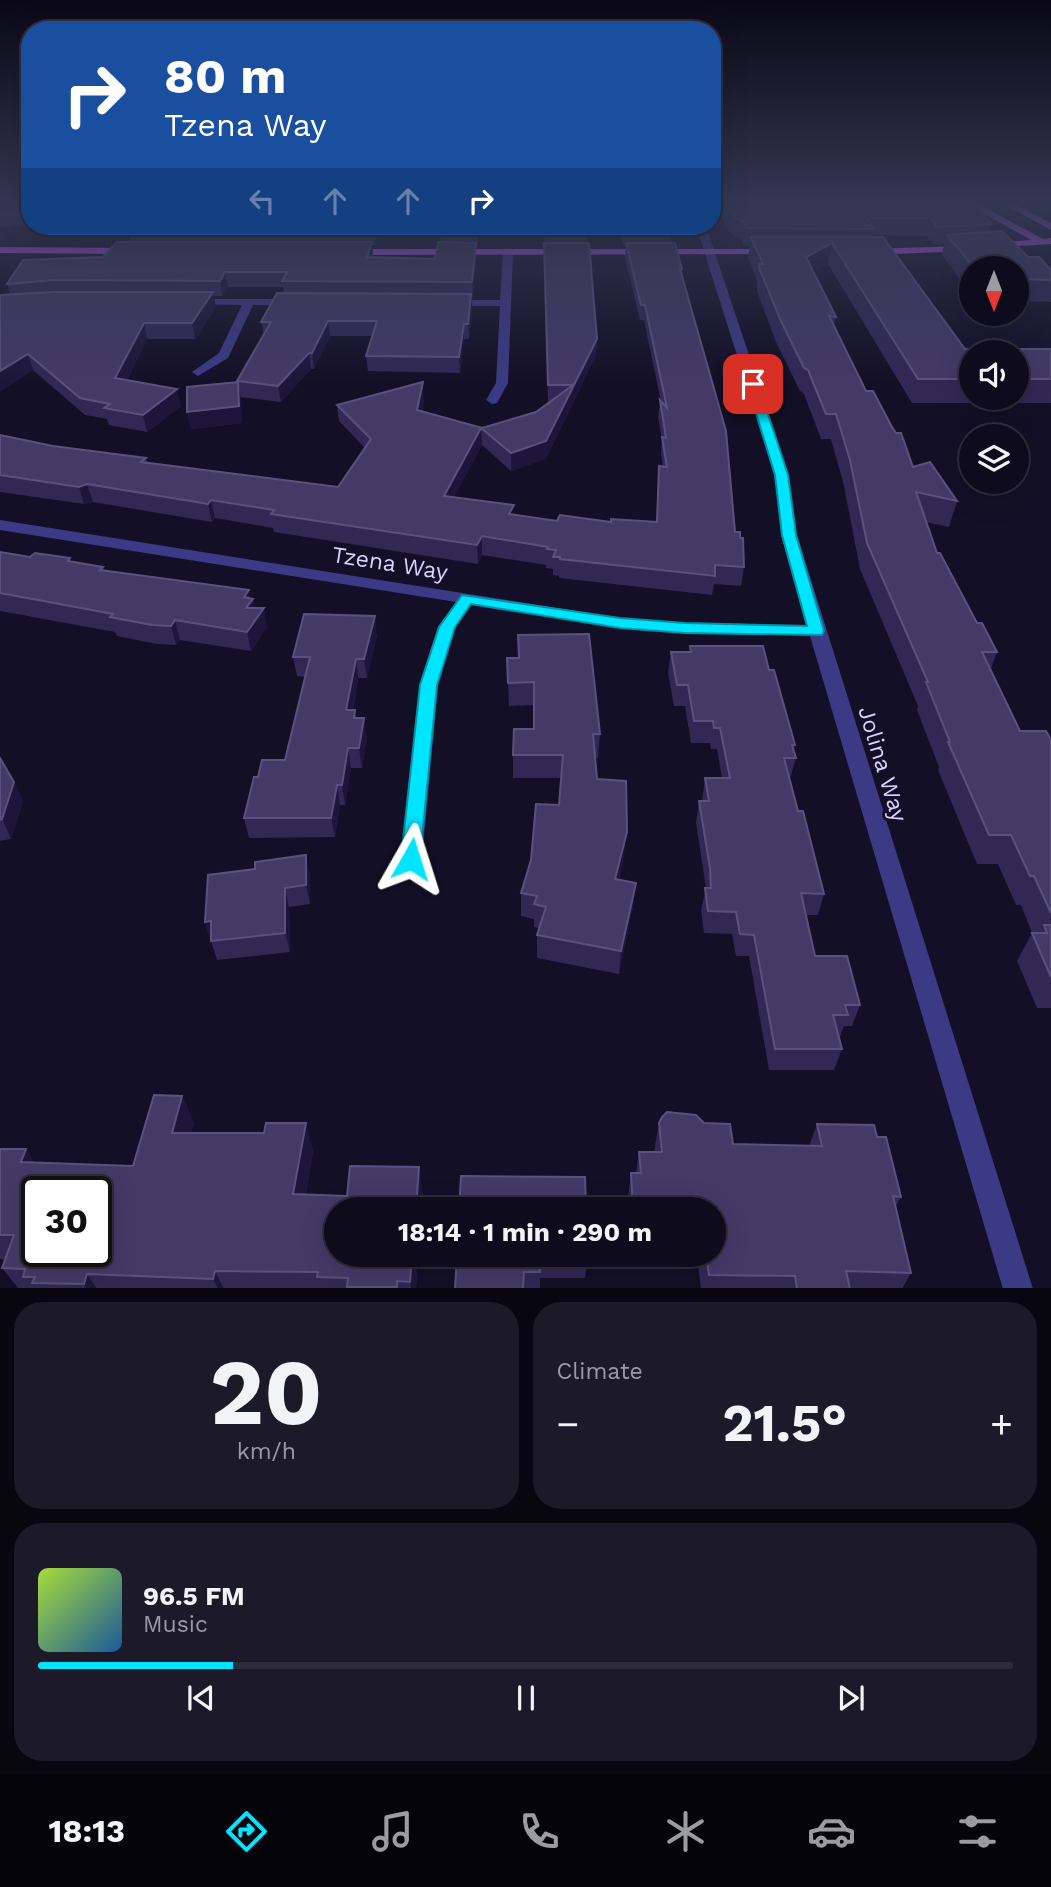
<!DOCTYPE html>
<html lang="en">
<head>
<meta charset="utf-8">
<style>
	body { margin:0; font-family:"Work Sans",sans-serif; background:#1c1929; color:#f1f3f6; height:100vh; display:flex; flex-direction:column; font-size:26px; white-space:nowrap }
	* { box-sizing:border-box; margin:0 }
	p { font-size:23px; color:#9b9ba3 }
	.icon { flex:none; width:38px; height:38px; fill:none; stroke:currentColor; stroke-width:2; stroke-linecap:round; stroke-linejoin:round }
	.map { position:relative; height:1288px; overflow:hidden }
	.sheet { display:flex; flex-direction:column; gap:14px; padding:14px; background:#08060f; flex:1 }
	.sheet>* { flex:none }
	.hud { position:absolute; left:21px; top:21px; width:700px; height:214px; border-radius:28px; box-shadow:0 7px 28px #0002,0 0 0 2px #2e2b3b; background:#1a4fa0; color:#fff; overflow:hidden }
	.needle { width:46px; rotate:180deg }
	.tools { position:absolute; left:959px; top:256px; display:grid; gap:14px }
	.tools a { display:grid; place-items:center; width:70px; height:70px; border-radius:50%; background:#0e0b1c; box-shadow:0 7px 28px #0002,0 0 0 2px #2e2b3b; font-size:35px }
	.speed { position:absolute; left:21px; top:1176px; display:flex; gap:14px; font-size:35px; font-weight:700; text-align:center }
	.speed>* { display:grid; place-content:center; width:91px; height:91px; border-radius:50%; background:#0e0b1c; box-shadow:0 7px 28px #0002,0 0 0 2px #2e2b3b; line-height:1 }
	.speed .limit { border:4px solid #111; border-radius:10px; background:#fff; color:#111 }
	.pin { position:absolute; display:grid; place-items:center; width:60px; height:60px; color:#fff; margin:-30px; border-radius:14px; box-shadow:0 4px 10px #0006 }
	.me { position:absolute; width:77px; margin:-38px; rotate:6deg; stroke-linejoin:round; filter:drop-shadow(0 0 5px #0008) }
	.turn { display:flex; align-items:center; gap:24px; height:147px; padding:0 28px; font-size:32px }
	.turn .icon { width:91px; height:91px; stroke-width:2.5 }
	.turn b { display:block; font-size:49px; line-height:60px }
	.lanes { display:flex; align-items:center; height:66px; padding:0 28px; background:#0003; justify-content:center; gap:35px; direction:ltr }
	.lanes .off { opacity:.35 }
	.big { font-size:52px; font-weight:700; line-height:1.1 }
	.sheet .tile { flex:1; display:flex; flex-direction:column; justify-content:center; gap:10px; min-width:0; padding:0 24px; border-radius:28px; background:#1c1929 }
	.sheet .dial { align-items:center; gap:0 }
	.dial b { font-size:91px; line-height:1 }
	.song { display:flex; align-items:center; gap:21px }
	.cover { width:84px; height:84px; border-radius:10px; background:linear-gradient(135deg,hsl(80 70% 55%),hsl(210 70% 35%)) }
	.played { height:7px; border-radius:4px; background:linear-gradient(90deg,#00e5ff 20%,#2e2b3b 20%) }
	.keys { display:flex; justify-content:space-around; direction:ltr }
	.heat { display:flex; justify-content:space-between; align-items:center; font-size:38px; direction:ltr }
	.sheet .tiles { flex:1; display:grid; gap:14px; grid-template-columns:1fr 1fr }
	.tile:last-child { grid-column:span 2 }
	.trip { position:absolute; left:324px; top:1197px; width:402px; height:70px; border-radius:35px; background:#0e0b1c; box-shadow:0 7px 28px #0002,0 0 0 2px #2e2b3b; font-weight:700; line-height:70px; text-align:center }
	.dock { display:flex; height:112px; justify-content:space-around; align-items:center; background:#06040b; color:#9b9ba3 }
	.dock .icon { width:49px; height:49px }
	.dock .current { color:#00e5ff }
	.dock b { font-size:32px; color:#f1f3f6 }
	.map>svg:first-child { display:block }
</style>
</head>
<body>
<div class="map">
<svg width="1051" height="1289" viewBox="0 0 1051 1289">
	<rect width="100%" height="100%" fill="#130f26"/>
	<g fill="none" stroke-linecap="round" stroke-linejoin="round">
		<g fill="#3d3a85" fill-rule="evenodd">
			<path d="M696,226H706L789,475L797,535L1033,1289H1003L810,636L685,633L620,628L471,605L455,627L438,685L422,859L419,865L411,868L403,865L400,859L420,685L438,627L456,602L0,530V520L620,618L685,623L807,625L781,535L775,475Z"/>
			<path d="M508,250L513,253L508,383L497,403L492,404L486,400L496,383L500,306H449L444,303L449,300H500L503,253Z"/>
			<path d="M190,299H295L300,302L295,305H253L228,358L198,376L192,372L219,353L242,305L186,304V300Z"/>
		</g>
		<g fill="#c25bff" fill-rule="evenodd">
			<path d="M963,202H974L1043,239L1051,238V244L989,248V244L992,243L1031,240Z"/>
			<path d="M1000,202H1011L1051,223V230Z"/>
			<path d="M964,246L969,249L967,251L869,255L864,252L869,249Z"/>
			<path d="M0,247L131,248L136,251L131,254L0,253Z"/>
			<path d="M771,249L774,250V254L351,255L346,252L351,249Z"/>
		</g>
	</g>
	<g fill="#312854" fill-rule="evenodd">
		<path d="M0,202H30V226H382L376,245H372L373,257L435,259L441,242L440,232L441,226H587V243L597,339L596,355L546,459L511,471L482,445L454,497L514,514L557,521L656,522L659,466L663,467L661,454L662,440L658,417L660,400L661,402L644,320H640L625,257L626,246H623L618,226H671V243L682,269V276L735,532L744,567L741,586L714,584L712,595L559,578V576L553,575V569L546,568V565L482,555L478,564L274,532L273,528L215,518L212,522L93,502L84,504L0,492V435L53,446L146,458L147,463L338,487L365,448L339,421L337,405L424,399L422,411L482,428L536,412L550,402H548L544,231L479,230L478,245H476V257L473,297H471L472,309L469,339H464L460,373L368,371L366,356L372,336H330L314,369H311L281,402L240,397L242,423L191,429L187,412L237,382V381L264,335L261,322L284,293L283,287H228L222,296H213L216,307L195,339H147L127,380L181,406L147,432L109,425L107,419L85,415L33,370L0,391V295L10,294L7,284L103,257L130,242L128,232L132,228H59V226L0,227Z"/>
		<path d="M715,202H971L992,224L989,232L1028,257L1051,270V302L1017,301V268H971V294L942,255L944,244H933L926,236L873,235V237L965,349H1051V403H912L828,264L813,271L836,317L834,326L866,391L892,427L913,467L957,501L949,527L926,522L937,553L977,623L997,652L991,669L1020,731L1051,740V1008H1037L1017,961L1032,933L1021,905H1016L998,864H977L938,770L939,767L917,710L918,706L860,569L844,486L831,439H821L804,394L800,391L776,342L757,291V280L748,257L750,246H744L741,238L733,236L728,229ZM971,352H1017V397H971Z"/>
		<path d="M0,552L30,557L70,558L71,561L103,567L104,570L253,599L254,608L267,627L251,651L180,640L176,645L157,644L117,636L115,632L0,611Z"/>
		<path d="M377,635L367,678H358L353,710L367,738L362,768H351L345,805H340L335,837L249,838L244,818L258,777L285,760L305,677L297,676L293,657Z"/>
		<path d="M518,635L600,734L598,758H595L597,779L624,855L619,879L636,883L633,906L619,974L537,958V935L539,928L534,927V919L521,916V893L559,805L561,778H513V755L534,729L533,705L509,706L507,658H519Z"/>
		<path d="M690,646L769,670L795,745L794,750L796,758L790,779L798,811L824,894L818,915H806L815,956L860,1005L852,1026H844L840,1036H839L842,1049L834,1070H769L749,956H736L732,934L704,933L701,910L706,888L696,823L699,801H702L705,778H722L717,749H711L710,743H691L685,706H674L668,673L671,652H689Z"/>
		<path d="M0,758L14,782L23,802L11,839L0,841Z"/>
		<path d="M310,875V904L289,907L290,952L217,960L205,922Z"/>
		<path d="M182,1096L194,1123L191,1133L313,1150L306,1195L347,1196L423,1193L422,1209H336V1255H418L416,1289H19L2,1268L5,1260L0,1259V1149L35,1163L133,1166Z"/>
		<path d="M659,1123H704L733,1144L809,1146L817,1124L877,1137L901,1197L896,1206L911,1273L902,1289H701L698,1265H631V1255H714V1209H628V1199L631,1173H636L639,1152H654Z"/>
		<path d="M457,1255H588L585,1278H540V1289H455Z"/>
	</g>
	<g fill="#1d163a">
		<path d="M378,226H382L376,245L375,233Z"/>
		<path d="M478,226H479V230L478,245Z"/>
		<path d="M372,242L373,256L367,257Z"/>
		<path d="M476,243V257L473,297L472,282Z"/>
		<path d="M832,243L828,264L802,277L806,257Z"/>
		<path d="M225,272L228,287L222,296L220,281Z"/>
		<path d="M213,292L216,307L195,339L192,323Z"/>
		<path d="M471,294L472,309L469,339L468,324Z"/>
		<path d="M328,321L330,336L314,369L312,353Z"/>
		<path d="M144,323L147,339L119,395L115,378Z"/>
		<path d="M464,324V339L460,373L459,357Z"/>
		<path d="M597,339L596,355L546,459L511,471V453L546,441Z"/>
		<path d="M309,353L311,369L281,402L278,386Z"/>
		<path d="M28,354L33,370L0,391V371Z"/>
		<path d="M238,382L241,399L242,423L191,429L187,412Z"/>
		<path d="M423,382L424,399L418,427L417,410Z"/>
		<path d="M177,389L181,406L147,432L143,415Z"/>
		<path d="M481,428L482,445L445,514L444,496Z"/>
		<path d="M87,484L93,502L84,504L79,487Z"/>
		<path d="M211,500L215,518L212,522L208,504Z"/>
		<path d="M482,536V555L478,564L477,545Z"/>
		<path d="M249,590L251,601L253,599L257,618L250,627L244,597Z"/>
		<path d="M264,608L267,627L251,651L247,632Z"/>
		<path d="M375,616L377,635L367,678L364,659Z"/>
		<path d="M175,620L180,640L176,645L171,626Z"/>
		<path d="M356,659L358,678L349,729L346,710Z"/>
		<path d="M364,718L367,738L362,768L359,748Z"/>
		<path d="M348,748L351,768L345,805L342,785Z"/>
		<path d="M14,782L23,802L11,839L2,819Z"/>
		<path d="M337,785L340,805L335,837L331,818Z"/>
		<path d="M627,832L624,855L613,902L615,879Z"/>
		<path d="M306,855L310,875V904L306,885Z"/>
		<path d="M636,883L633,906L619,974L621,951Z"/>
		<path d="M285,888L289,907L290,952L285,933Z"/>
		<path d="M211,921V941L205,922Z"/>
		<path d="M182,1096L194,1123L184,1159L172,1133Z"/>
		<path d="M306,1123L313,1150L302,1220L293,1194Z"/>
		<path d="M26,1149L44,1176L21,1162Z"/>
		<path d="M419,1167L423,1193L422,1209H416Z"/>
		<path d="M412,1255H418L416,1289H411L410,1282Z"/>
		<path d="M215,1271L224,1289H218L213,1279Z"/>
		<path d="M87,1274L97,1289H87L84,1284Z"/>
	</g>
	<g fill="#433a66" stroke="#5a527e" stroke-width="2" fill-rule="evenodd">
		<rect x="0" y="202" width="30" height="13"/>
		<path d="M725,202H971L992,224L937,227L931,218H867L874,229L746,228L743,221L735,218L730,211Z"/>
		<path d="M134,226H378L375,233L128,232Z"/>
		<path d="M441,226H478L477,232H440Z"/>
		<path d="M544,226H587L588,233L544,232Z"/>
		<path d="M622,226H670L672,233H623Z"/>
		<path d="M1002,231L1028,257H1039L1051,270V280L1017,279V268H974L947,235Z"/>
		<path d="M751,237H883L965,349H1051V379H1017V352H971V379H918L832,243L806,257L836,317L829,316L866,391H873L892,427L896,433H901L913,467L930,462L957,501L916,492L937,553H940L977,623H982L997,652H982L1020,731H1046L1051,740V913L1034,876H1030L1011,835H989L948,742H950L926,682H928L867,543L850,460L836,414H826L808,370L804,368L780,319L760,270L759,264H763Z"/>
		<path d="M117,242H372L367,257L435,259L438,242L476,243L472,282L282,281L287,272H225L220,281L55,280L7,284L23,260L103,257Z"/>
		<path d="M544,243H589L597,339L546,441L511,453L481,428L444,496L514,505L509,514L557,521L560,515L611,522V519L657,522L659,466L667,467L662,437L666,438L660,400L667,408L645,305H641L626,243H675L682,269H680L726,431L735,532H740V538H743L744,567L715,565V576L560,559V557H553L556,550L547,549L548,547L482,536L477,545L271,514L274,510L211,500L208,504L87,484L79,487L0,475V435L53,446L146,458L141,462L338,487L371,439L337,405L423,382L417,410L482,428L536,412L573,385H548Z"/>
		<path d="M55,292H213L192,323H144L115,378L177,389L143,415L104,408L110,404L80,398L28,354L0,371V295Z"/>
		<path d="M277,293L471,294L468,324H464L459,357L366,356L377,321H328L312,353H309L278,386L237,381L271,322H261Z"/>
		<path d="M238,382L239,406L187,412V387Z"/>
		<path d="M0,552L30,557L35,553L70,558L68,561L103,567L100,570L249,590L244,597L253,599L246,608H264L247,632L175,620L171,626L152,625L110,617L113,614L0,593Z"/>
		<path d="M304,614L375,616L364,659H356L346,710H355L354,718H364L359,748H348L342,785H337L331,818H244L254,777H258L262,760H285L310,657H293Z"/>
		<path d="M589,634L600,734H593L597,779L626,781L627,832L615,879L636,883L621,951L537,935L546,907L534,904L537,896L521,893L531,860L536,804L559,805L563,755H513L514,729H534V682L508,683L507,658H519L518,635Z"/>
		<path d="M690,646H763L769,670H774L795,745H792L796,758H784L798,811H803L824,894L801,893L815,956H847L860,1005H845L848,1015H833L842,1049H775L754,935L740,934L736,912L708,911L705,888H711L710,868L699,801H709L705,778H730L720,728H714L713,721H694L688,685H677L671,652H691Z"/>
		<path d="M0,758L14,782L2,819L0,820Z"/>
		<path d="M306,855V885L285,888V933L211,941V921L205,922L208,875L255,869V862Z"/>
		<path d="M1044,925H1051V977L1032,933H1047Z"/>
		<path d="M154,1095L182,1096L172,1133H264L266,1123H306L293,1194L347,1196L350,1166L419,1167L416,1209H336V1255H412L410,1282L397,1281V1287H347L348,1278L317,1277L318,1272L215,1271L213,1279L87,1274L84,1284L32,1283L35,1277H23L25,1269L2,1268L14,1235H0V1149H26L21,1162L133,1166ZM37,1192H96V1251H37Z"/>
		<path d="M667,1112L696,1115L704,1123L730,1124L733,1144L822,1146L817,1124L874,1125L877,1137H886L901,1197L893,1196L911,1273L846,1271L850,1289H797L795,1276L709,1275L706,1255H714V1209H633L631,1173H641L639,1152H662L659,1123L662,1117Z"/>
		<path d="M461,1176L585,1177L586,1209H459Z"/>
		<path d="M457,1255H540V1272H524L523,1289H455Z"/>
	</g>
	<linearGradient id="sky" x2="0" y2="1"><stop stop-color="#0a0815"/><stop offset="0.53" stop-color="#333752"/><stop offset="1" stop-color="#333752" stop-opacity="0"/></linearGradient>
	<rect width="1051" height="383" fill="url(#sky)"/>
	<path fill="#00e5ff" stroke="#0095a6" stroke-width="2" d="M749,382L758,384L788,475L796,535L824,631L822,635L685,633L620,628L471,604L455,627L437,685L420,859L418,865L411,867L404,865L401,859L420,685L439,627L462,595L620,618L685,623L807,626L782,535L775,475L747,384Z"/>
	<g text-anchor="middle" stroke-width="6" stroke-linejoin="round" paint-order="stroke">
		<g font-size="23" fill="#d9d4ff" stroke="#130f26">
			<text transform="translate(390 563) rotate(9)" y="8">Tzena Way</text>
			<text transform="translate(883 764) rotate(73)" y="8">Jolina Way</text>
		</g>
	</g>
</svg>
<div class="tools">
<a><svg class="needle" viewBox="-14 -14 28 28"><path d="M0-13l5 13h-10z" fill="#e53935"/><path d="M0 13l5-13h-10z" fill="#9b9ba3"/></svg></a>
<a><svg class="icon" aria-label="sound" viewBox="0 0 24 24"><path d="M4 9h4l5-4v14l-5-4H4zM17 9q2 3 0 6"/></svg></a>
<a><svg class="icon" aria-label="layers" viewBox="0 0 24 24"><path d="M12 4l9 5-9 5-9-5zM3 14l9 5 9-5"/></svg></a>
</div>
<div class="speed"><div class="limit">30</div></div>
<div class="pin" style="left:753px;top:384px;background:#d93025"><svg class="icon" aria-label="arrive" viewBox="0 0 24 24"><path d="M6 21V4h12l-3 4 3 4H6"/></svg></div>
<svg class="me" style="left:411px;top:859px" viewBox="-20 -20 40 40"><path d="M0-17L14 15 0 8-14 15z" fill="#00e5ff" stroke="#fff" stroke-width="4"/></svg>
<div class="trip">18:14 · 1 min · 290 m</div>
<div class="hud">
<div class="turn"><svg class="icon" aria-label="right" viewBox="0 0 24 24"><path d="M7 20v-9h11M14 6l5 5-5 5"/></svg><div><b>80 m</b>Tzena Way</div></div>
<div class="lanes"><svg class="icon off" aria-label="left" viewBox="0 0 24 24"><path d="M17 20v-9H6M10 6l-5 5 5 5"/></svg><svg class="icon off" aria-label="ahead" viewBox="0 0 24 24"><path d="M12 20V5M6 11l6-6 6 6"/></svg><svg class="icon off" aria-label="ahead" viewBox="0 0 24 24"><path d="M12 20V5M6 11l6-6 6 6"/></svg><svg class="icon" aria-label="right" viewBox="0 0 24 24"><path d="M7 20v-9h11M14 6l5 5-5 5"/></svg></div>
</div>
</div>
<section class="sheet">
<div class="tiles">
<div class="tile dial"><b>20</b><p>km/h</p></div>
<div class="tile"><p>Climate</p>
<div class="heat"><a>−</a><b class="big">21.5°</b><a>+</a></div>
</div>
<div class="tile">
<div class="song"><i class="cover"></i><div><b>96.5 FM</b><p>Music</p></div></div>
<div class="played"></div>
<div class="keys"><svg class="icon" aria-label="previous" viewBox="0 0 24 24"><path d="M18 5L8 12l10 7zM5 5v14"/></svg><svg class="icon" aria-label="pause" viewBox="0 0 24 24"><path d="M8 5v14M16 5v14"/></svg><svg class="icon" aria-label="next" viewBox="0 0 24 24"><path d="M6 5l10 7-10 7zM19 5v14"/></svg></div>
</div>
</div>
</section>
<nav class="dock">
<b>18:13</b>
<svg class="icon current" aria-label="directions" viewBox="0 0 24 24"><path d="M12 3l9 9-9 9-9-9zM9 14v-3h6M13 9l2 2-2 2"/></svg>
<svg class="icon" aria-label="music" viewBox="0 0 24 24"><path d="M9 18V5l10-2v13"/><circle cx="6" cy="18" r="3"/><circle cx="16" cy="16" r="3"/></svg>
<svg class="icon" aria-label="phone" viewBox="0 0 24 24"><path d="M5 4h4l2 5-3 2q2 4 5 5l2-3 5 2v4C11 20 4 13 5 4z"/></svg>
<svg class="icon" aria-label="climate" viewBox="0 0 24 24"><path d="M12 3v18M4 7l16 10M4 17L20 7"/></svg>
<svg class="icon" aria-label="car" viewBox="0 0 24 24"><path d="M5 17H2v-5l4-1 3-4h7l3 4 3 1v5h-3M9 17h6M6 11h13"/><circle cx="7" cy="17" r="2"/><circle cx="17" cy="17" r="2"/></svg>
<svg class="icon" aria-label="filters" viewBox="0 0 24 24"><path d="M4 7h16M4 17h16"/><circle cx="9" cy="7" r="2"/><circle cx="15" cy="17" r="2"/></svg>
</nav>
</body>
</html>
